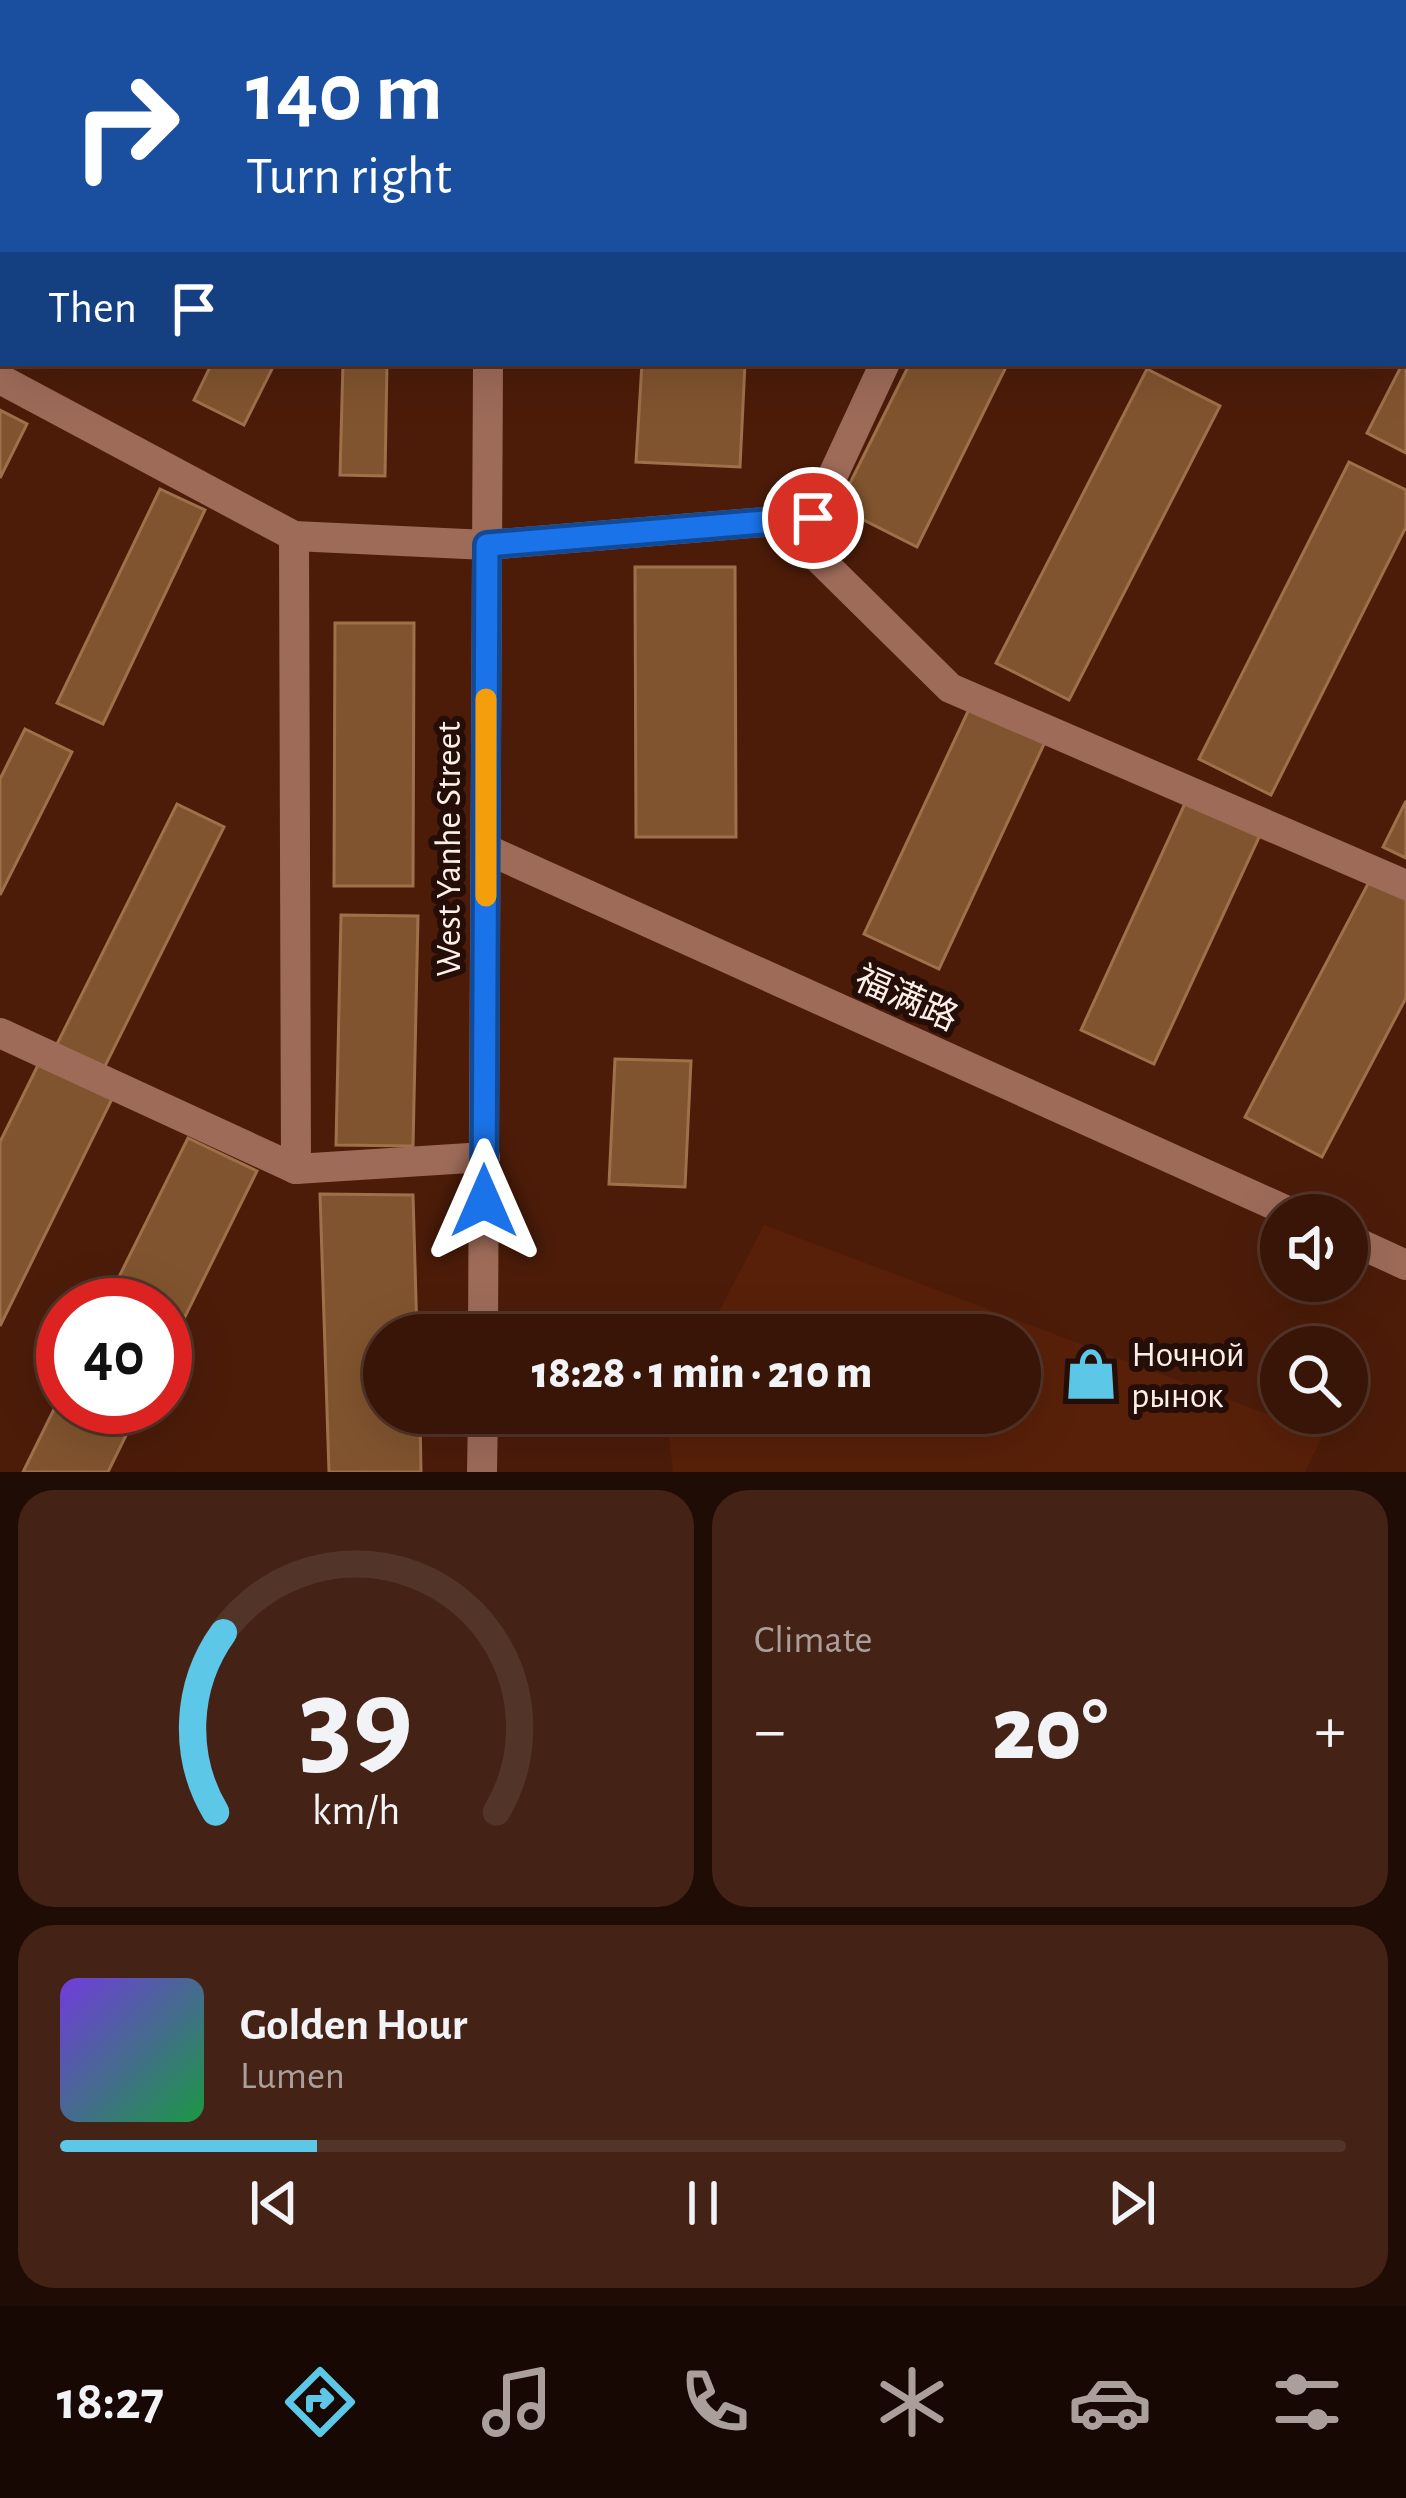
<!DOCTYPE html>
<html lang="en">
<head>
<meta charset="utf-8">
<style>
	body { margin:0; font-family:"Alegreya Sans","Noto Sans SC",sans-serif; background:#442215; color:#f1f3f6; height:100vh; display:flex; flex-direction:column; font-size:45px; white-space:nowrap }
	* { box-sizing:border-box; margin:0 }
	p { font-size:39px; color:#ab9f9b }
	.icon { flex:none; width:66px; height:66px; fill:none; stroke:currentColor; stroke-width:2; stroke-linecap:round; stroke-linejoin:round }
	.map { position:relative; height:1472px; overflow:hidden }
	.details { display:flex; flex-direction:column; gap:18px; padding:18px; background:#1f0c04; flex:1 }
	.details>* { flex:none }
	.top-card { position:absolute; left:0px; top:0px; width:1407px; height:366px; box-shadow:0 12px 48px #0002,0 0 0 3px #533428; background:#1a4fa0; color:#fff; overflow:hidden }
	.controls { position:absolute; left:1260px; top:1194px; display:grid; gap:24px }
	.controls a { display:grid; place-items:center; width:108px; height:108px; border-radius:50%; background:#391507; box-shadow:0 12px 48px #0002,0 0 0 3px #533428; font-size:60px }
	.speed { position:absolute; left:36px; top:1278px; display:flex; gap:24px; font-size:60px; font-weight:700; text-align:center }
	.speed>* { display:grid; place-content:center; width:156px; height:156px; border-radius:50%; background:#391507; box-shadow:0 12px 48px #0002,0 0 0 3px #533428; line-height:1 }
	.speed .limit { border:18px solid #d22; background:#fff; color:#111 }
	.pin { position:absolute; display:grid; place-items:center; width:102px; height:102px; color:#fff; margin:-51px; border:6px solid #fff; border-radius:50%; box-shadow:0 3px 12px #0007 }
	.me { position:absolute; width:132px; margin:-66px; rotate:0deg; stroke-linejoin:round; filter:drop-shadow(0 0 9px #0008) }
	.turn { display:flex; align-items:center; gap:42px; height:252px; padding:0 48px; font-size:54px }
	.turn .icon { width:156px; height:156px; stroke-width:2.5 }
	.turn b { display:block; font-size:84px; line-height:102px }
	.then { display:flex; align-items:center; height:114px; padding:0 48px; background:#0003; gap:24px; font-size:45px }
	.big { font-size:90px; font-weight:800; line-height:1.1 }
	.details .widget { flex:1; display:flex; flex-direction:column; justify-content:center; gap:18px; min-width:0; padding:0 42px; border-radius:36px; background:#442215 }
	.details .dial { align-items:center; gap:0 }
	.dial svg { height:312px; overflow:visible; fill:none; stroke:#533428; stroke-width:7; stroke-linecap:round; text-anchor:middle }
	.dial text { fill:#f1f3f6; stroke:none }
	.song { display:flex; align-items:center; gap:36px }
	.cover { width:144px; height:144px; border-radius:18px; background:linear-gradient(135deg,hsl(260 70% 55%),hsl(140 70% 35%)) }
	.played { height:12px; border-radius:6px; background:linear-gradient(90deg,#5cc7e7 20%,#533428 20%) }
	.keys { display:flex; justify-content:space-around; direction:ltr }
	.heat { display:flex; justify-content:space-between; align-items:center; font-size:66px; direction:ltr }
	.details .tiles { flex:1; display:grid; gap:18px; grid-template-columns:1fr 1fr }
	.widget:last-child { grid-column:span 2 }
	.trip { position:absolute; left:363px; top:1314px; width:678px; height:120px; border-radius:60px; background:#391507; box-shadow:0 12px 48px #0002,0 0 0 3px #533428; font-weight:800; line-height:120px; text-align:center }
	.tabs { display:flex; height:192px; justify-content:space-around; align-items:center; background:#170803; color:#ab9f9b }
	.tabs .icon { width:84px; height:84px }
	.tabs .current { color:#5cc7e7 }
	.tabs b { font-size:54px; color:#f1f3f6 }
	.map>svg:first-child { display:block }
</style>
</head>
<body>
<div class="map">
<svg width="1406" height="1472" viewBox="0 0 1406 1472">
	<rect width="100%" height="100%" fill="#4c1c09"/>
	<path fill="#582009" d="M764,1225L1323,1435L1305,1472H673L666,1413H1020V1335H707Z"/>
	<g fill="#80542e" stroke="#9f714b" stroke-width="3">
		<path d="M0,0H173L179,3H3L0,93Z"/>
		<path d="M1406,357V453L1367,433Z"/>
		<path d="M212,363H275L244,425L194,400Z"/>
		<path d="M343,363H387L385,476L340,475Z"/>
		<path d="M642,363H745L740,467L636,462Z"/>
		<path d="M910,363H1008L917,547L838,507Z"/>
		<path d="M1147,369L1220,406L1069,700L996,663Z"/>
		<path d="M0,410L27,424L0,478Z"/>
		<path d="M1349,462L1406,490V527L1271,795L1199,759Z"/>
		<path d="M160,489L205,510L103,724L57,703Z"/>
		<path d="M635,567H735L736,837H636Z"/>
		<path d="M335,623H414L413,886H334Z"/>
		<path d="M970,707L1045,742L939,969L864,934Z"/>
		<path d="M25,729L72,752L0,895V779Z"/>
		<path d="M1187,799L1261,833L1154,1064L1081,1030Z"/>
		<path d="M1406,801V858L1383,847Z"/>
		<path d="M177,804L224,827L103,1070L56,1046Z"/>
		<path d="M1370,880L1406,899V998L1322,1157L1245,1117Z"/>
		<path d="M341,915L418,916L413,1146L336,1145Z"/>
		<path d="M615,1059L691,1061L685,1187L609,1184Z"/>
		<path d="M39,1063L112,1099L0,1326V1142Z"/>
		<path d="M188,1138L257,1171L165,1357V1305H105Z"/>
		<path d="M320,1194L413,1195L417,1335H384V1413H420L421,1472H329Z"/>
		<path d="M63,1391V1407H140L108,1472H23Z"/>
	</g>
	<g fill="none" stroke-linecap="round" stroke-linejoin="round">
		<g stroke="#9e6b59" stroke-width="30">
			<path d="M491,3V0"/>
			<path d="M1053,3L1055,0"/>
			<path d="M885,363L802,542L950,688L1406,885"/>
			<path d="M0,379L294,536L487,545L813,518"/>
			<path d="M294,536L296,1169"/>
			<path d="M486,849L1296,1215"/>
			<path d="M0,1033L296,1169L485,1157"/>
			<path d="M1347,1238L1406,1265"/>
			<path d="M483,1335L488,363"/>
			<path d="M482,1472L483,1413"/>
		</g>
	</g>
	<g fill="none" stroke-linecap="round" stroke-linejoin="round">
		<g stroke="#114b97" stroke-width="30">
			<path id="route" d="M484,1201L487,545L813,518"/>
		</g>
		<use href="#route" stroke="#1a73e8" stroke-width="21"/>
		<path stroke="#f59e0b" stroke-width="21" d="M486,896V699"/>
	</g>
	<defs>
		<g id="shop-bare" transform="scale(4.14)"><path d="M-5-2.5h2.3a2.7 3.5 0 0 1 5.4 0H5L5.5 6h-11ZM-1.5-2.5h3a1.5 2.3 0 0 0-3 0Z" fill="#5cc7e7" stroke="#240e07" stroke-width="2.5" paint-order="stroke"/></g>
	</defs>
	<g fill-rule="evenodd">
		<use href="#shop-bare" x="1091" y="1374"/>
	</g>
	<g text-anchor="middle" stroke-width="12" stroke-linejoin="round" paint-order="stroke">
		<g font-size="36" fill="#fcefea" stroke="#240e07">
			<text transform="translate(447 849) rotate(-90)" y="13">West Yanhe Street</text>
			<text transform="translate(907 997) rotate(24)" y="13">福满路</text>
		</g>
		<g font-size="36" fill="#fcefea" stroke="#240e07" text-anchor="start">
			<text x="1131" y="1366">Ночной<tspan x="1131" dy="41">рынок</tspan></text>
		</g>
	</g>
</svg>
<div class="controls">
<a><svg class="icon" aria-label="sound" viewBox="0 0 24 24"><path d="M4 9h4l5-4v14l-5-4H4zM17 9q2 3 0 6"/></svg></a>
<a><svg class="icon" aria-label="search" viewBox="0 0 24 24"><circle cx="10" cy="10" r="6"/><path d="M15 15l6 6"/></svg></a>
</div>
<div class="speed"><div class="limit">40</div></div>
<div class="pin" style="left:813px;top:518px;background:#d93025"><svg class="icon" aria-label="arrive" viewBox="0 0 24 24"><path d="M6 21V4h12l-3 4 3 4H6"/></svg></div>
<svg class="me" style="left:484px;top:1201px" viewBox="-20 -20 40 40"><path d="M0-17L14 15 0 8-14 15z" fill="#1a73e8" stroke="#fff" stroke-width="4"/></svg>
<div class="trip">18:28 · 1 min · 210 m</div>
<div class="top-card">
<div class="turn"><svg class="icon" aria-label="right" viewBox="0 0 24 24"><path d="M7 20v-9h11M14 6l5 5-5 5"/></svg><div><b>140 m</b>Turn right</div></div>
<div class="then">Then<svg class="icon" aria-label="arrive" viewBox="0 0 24 24"><path d="M6 21V4h12l-3 4 3 4H6"/></svg></div>
</div>
</div>
<section class="details">
<div class="tiles">
<div class="widget dial"><svg viewBox="0 0 100 80">
<path d="M14 69A42 42 0 1 1 86 69"/>
<path d="M14 69A42 42 0 0 1 16 23" stroke="#5cc7e7"/>
<text x="50" y="56" font-size="32" font-weight="700">39</text>
<text x="50" y="72" font-size="11">km/h</text>
</svg></div>
<div class="widget"><p>Climate</p>
<div class="heat"><a>−</a><b class="big">20°</b><a>+</a></div>
</div>
<div class="widget">
<div class="song"><i class="cover"></i><div><b>Golden Hour</b><p>Lumen</p></div></div>
<div class="played"></div>
<div class="keys"><svg class="icon" aria-label="previous" viewBox="0 0 24 24"><path d="M18 5L8 12l10 7zM5 5v14"/></svg><svg class="icon" aria-label="pause" viewBox="0 0 24 24"><path d="M8 5v14M16 5v14"/></svg><svg class="icon" aria-label="next" viewBox="0 0 24 24"><path d="M6 5l10 7-10 7zM19 5v14"/></svg></div>
</div>
</div>
</section>
<nav class="tabs">
<b>18:27</b>
<svg class="icon current" aria-label="directions" viewBox="0 0 24 24"><path d="M12 3l9 9-9 9-9-9zM9 14v-3h6M13 9l2 2-2 2"/></svg>
<svg class="icon" aria-label="music" viewBox="0 0 24 24"><path d="M9 18V5l10-2v13"/><circle cx="6" cy="18" r="3"/><circle cx="16" cy="16" r="3"/></svg>
<svg class="icon" aria-label="phone" viewBox="0 0 24 24"><path d="M5 4h4l2 5-3 2q2 4 5 5l2-3 5 2v4C11 20 4 13 5 4z"/></svg>
<svg class="icon" aria-label="climate" viewBox="0 0 24 24"><path d="M12 3v18M4 7l16 10M4 17L20 7"/></svg>
<svg class="icon" aria-label="car" viewBox="0 0 24 24"><path d="M5 17H2v-5l4-1 3-4h7l3 4 3 1v5h-3M9 17h6M6 11h13"/><circle cx="7" cy="17" r="2"/><circle cx="17" cy="17" r="2"/></svg>
<svg class="icon" aria-label="filters" viewBox="0 0 24 24"><path d="M4 7h16M4 17h16"/><circle cx="9" cy="7" r="2"/><circle cx="15" cy="17" r="2"/></svg>
</nav>
</body>
</html>
